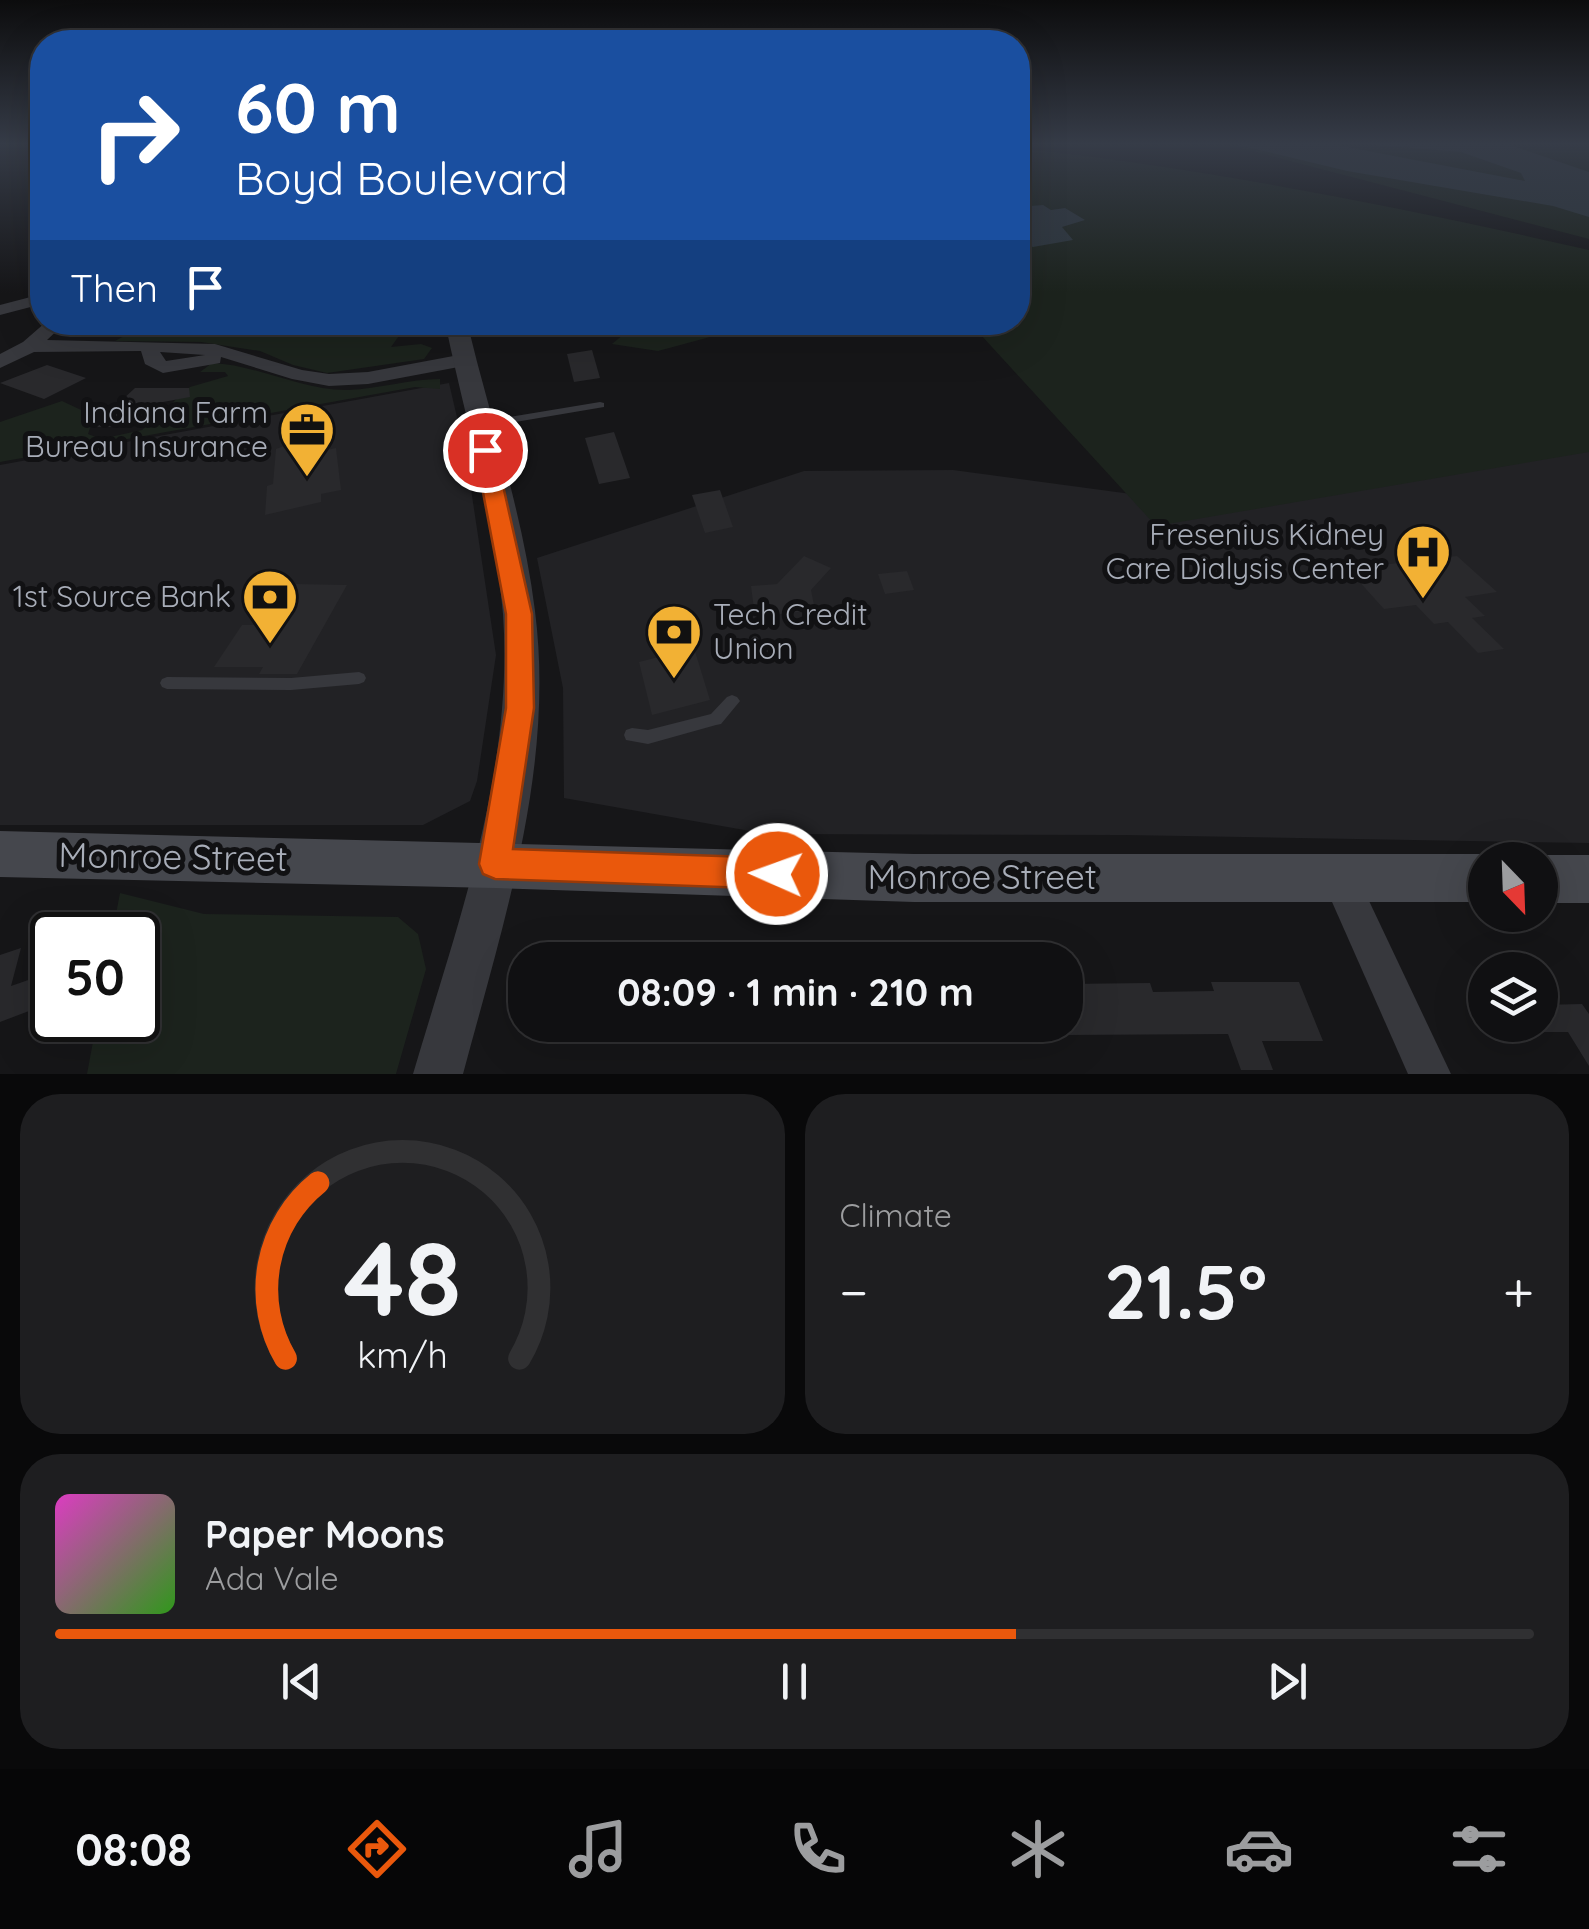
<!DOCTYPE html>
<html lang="en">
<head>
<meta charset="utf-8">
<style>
	body { margin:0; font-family:Quicksand,sans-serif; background:#1e1e20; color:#f1f3f6; height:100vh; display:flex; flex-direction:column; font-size:38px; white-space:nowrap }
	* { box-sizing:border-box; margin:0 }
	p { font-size:32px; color:#9c9d9f }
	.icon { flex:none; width:55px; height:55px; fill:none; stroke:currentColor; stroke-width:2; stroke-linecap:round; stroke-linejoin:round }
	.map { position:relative; height:1074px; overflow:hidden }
	.side { display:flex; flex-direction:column; gap:20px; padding:20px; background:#09090a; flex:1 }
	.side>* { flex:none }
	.guide { position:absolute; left:30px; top:30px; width:1000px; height:305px; border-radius:40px; box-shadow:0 10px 40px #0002,0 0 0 2px #303032; background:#1a4fa0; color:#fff; overflow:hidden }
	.needle { width:65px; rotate:157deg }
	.tools { position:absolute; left:1468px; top:842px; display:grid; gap:20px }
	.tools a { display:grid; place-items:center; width:90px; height:90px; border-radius:50%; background:#101012; box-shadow:0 10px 40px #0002,0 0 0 2px #303032; font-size:50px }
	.speed { position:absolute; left:30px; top:912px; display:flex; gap:20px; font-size:50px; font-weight:700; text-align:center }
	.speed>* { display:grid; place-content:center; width:130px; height:130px; border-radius:50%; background:#101012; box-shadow:0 10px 40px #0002,0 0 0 2px #303032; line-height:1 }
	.speed .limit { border:5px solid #111; border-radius:15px; background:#fff; color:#111 }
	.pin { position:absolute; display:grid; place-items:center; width:85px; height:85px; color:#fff; margin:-42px; border:5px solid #fff; border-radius:50%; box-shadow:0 2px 10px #0007 }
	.me { position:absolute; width:110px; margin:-55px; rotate:272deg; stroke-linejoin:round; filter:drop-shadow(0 0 8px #0008) }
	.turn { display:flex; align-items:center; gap:35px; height:210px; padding:0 40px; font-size:45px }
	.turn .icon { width:130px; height:130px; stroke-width:2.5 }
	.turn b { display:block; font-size:70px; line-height:85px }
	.then { display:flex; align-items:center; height:95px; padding:0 40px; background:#0003; gap:20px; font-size:38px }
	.big { font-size:75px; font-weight:800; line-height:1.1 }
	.side .card { flex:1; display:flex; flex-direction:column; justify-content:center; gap:15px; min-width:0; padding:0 35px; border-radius:40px; background:#1e1e20 }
	.side .dial { align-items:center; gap:0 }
	.dial svg { height:260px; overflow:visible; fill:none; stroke:#303032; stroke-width:7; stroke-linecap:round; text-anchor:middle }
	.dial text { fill:#f1f3f6; stroke:none }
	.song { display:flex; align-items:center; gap:30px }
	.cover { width:120px; height:120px; border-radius:15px; background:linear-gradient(135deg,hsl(310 70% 55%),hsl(110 70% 35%)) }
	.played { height:10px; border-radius:5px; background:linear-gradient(90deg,#ea580c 65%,#303032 65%) }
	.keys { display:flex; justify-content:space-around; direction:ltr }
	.heat { display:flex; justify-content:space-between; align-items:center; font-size:55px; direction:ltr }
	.side .tiles { flex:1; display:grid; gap:20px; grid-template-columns:1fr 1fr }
	.card:last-child { grid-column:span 2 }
	.trip { position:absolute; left:508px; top:942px; width:575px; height:100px; border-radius:40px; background:#101012; box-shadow:0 10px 40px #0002,0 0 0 2px #303032; font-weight:800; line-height:100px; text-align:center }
	.tab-bar { display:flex; height:160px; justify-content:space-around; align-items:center; background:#060607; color:#9c9d9f }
	.tab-bar .icon { width:70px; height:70px }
	.tab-bar .current { color:#ea580c }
	.tab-bar b { font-size:45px; color:#f1f3f6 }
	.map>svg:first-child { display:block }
</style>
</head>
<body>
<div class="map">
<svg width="1589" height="1074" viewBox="0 0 1589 1074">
	<rect width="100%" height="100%" fill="#161618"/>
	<g fill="#222225">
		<path d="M449,383L466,456L496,655L477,781L470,801L423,825H0V465Z"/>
		<path d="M1589,440V843L1125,835L767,834L564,798L563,688L537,558L804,471L953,470L1198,503Z"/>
	</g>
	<g fill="#1c231d">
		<path d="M1221,143H1589V239Z"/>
		<path d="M1018,148C1211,169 1400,207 1589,250V452L1156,526L970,323L1018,322Z"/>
		<path d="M663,322H762V323L658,351L612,344L624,334Z"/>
		<path d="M401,323L404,329L391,347L421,344L432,348L424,359L327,373L293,365L260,351L201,342L115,341L124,336L191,334L266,323Z"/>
		<path d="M212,363C258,365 303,391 348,390C379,389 409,379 440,379V389L415,387L0,462V422L62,401L94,416L88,434L101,439L142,430L190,387L228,376L225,372H200Z"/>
		<path d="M120,893L204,914L398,917L418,934L426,969L396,1074H87L97,1020H138V935H112Z"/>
	</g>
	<g fill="#2c353c">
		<path d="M1230,143H1326L1525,181L1521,173L1461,152L1353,143H1525L1510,145L1589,172V217L1553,206L1347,171Z"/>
		<path d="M1043,205L1051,210L1065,208L1085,220L1062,227L1073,240L1033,247L1018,242V207Z"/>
	</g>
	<g fill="#29292c">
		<path d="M592,350L600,378L574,382L567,354Z"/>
		<path d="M47,365L86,378L44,399L0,383Z"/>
		<path d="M135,388H189L190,397L147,405L124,427H93Z"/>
		<path d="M614,432L630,478L599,484L585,438Z"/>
		<path d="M308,437V454L336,448L341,490L321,494V502L265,515L267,486L273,484L276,449Z"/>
		<path d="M720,490L733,527L705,533L692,495Z"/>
		<path d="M804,556L831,568L811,590L815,610L755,617L751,586L777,584Z"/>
		<path d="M1457,556L1497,592L1465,597L1485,616L1472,618L1504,649L1478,653L1448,622L1434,624L1416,605L1384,609L1348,569Z"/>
		<path d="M907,571L914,590L885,594L878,574Z"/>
		<path d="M295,584L347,585L297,674H259L263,667H214L242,625H270Z"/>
		<path d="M694,648L710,700L652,715L639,662Z"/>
		<path d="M21,948L11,986L37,977L29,1011L0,1022V955Z"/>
		<path d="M1211,982H1299L1323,1041H1262L1273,1070H1241L1228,1034L1065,1035V984L1150,983L1153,992L1214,991Z"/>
		<path d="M1582,1004L1589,1014V1066L1568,1032H1540V1005Z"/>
	</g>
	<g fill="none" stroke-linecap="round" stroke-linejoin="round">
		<g fill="#37383d" fill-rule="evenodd">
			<path d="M600,402L604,403V407L479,428L474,425L479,422Z"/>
			<path d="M359,672L364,674L366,678L364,682L359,684L291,690L167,689L162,687L160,683L162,679L167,677L291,678Z"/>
			<path d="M732,695L737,697L740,701L721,724L716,725L648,744L626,740L624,735L626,730L632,728L648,730L711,714L727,697Z"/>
		</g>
		<g fill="#37383d" fill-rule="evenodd">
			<path d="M42,294V304L0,315V305Z"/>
			<path d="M46,322H66L47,340L215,344L302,370L329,374L368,372L464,354L474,360L464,366L368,384L329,386L292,379L221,357L220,363L163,373L145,364L141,351L34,352L0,368V354L23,342ZM160,352L205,355L166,361Z"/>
			<path d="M1339,860L1352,865L1451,1074H1408L1321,877L1326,865Z"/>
		</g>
		<path fill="#37383d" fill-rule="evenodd" d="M445,322H467C490,418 523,513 535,611C555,768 503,924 463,1074H413C457,925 514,772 503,614C495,516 465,419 445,322Z"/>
		<g fill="#45474d" fill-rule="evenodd">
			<path d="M0,831L914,854H1485L1501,860H1485V902H914L495,888L0,877Z"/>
			<path d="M1540,855H1589V903H1540V860H1527Z"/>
		</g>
	</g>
	<linearGradient id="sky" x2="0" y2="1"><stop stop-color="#0c0c0d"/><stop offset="0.49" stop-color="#363c48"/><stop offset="1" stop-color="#363c48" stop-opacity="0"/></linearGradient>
	<rect width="1589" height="293" fill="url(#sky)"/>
	<path fill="#ea580c" stroke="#983908" stroke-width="2.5" d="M485,444L495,450L532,614L534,708L513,849L777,858L789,862L793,874L789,885L777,889L495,879L483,874L479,864L506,708V614L475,450Z"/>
	<defs>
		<g id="office-pin" transform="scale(2.875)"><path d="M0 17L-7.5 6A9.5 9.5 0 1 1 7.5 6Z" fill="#f2b134" stroke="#111113"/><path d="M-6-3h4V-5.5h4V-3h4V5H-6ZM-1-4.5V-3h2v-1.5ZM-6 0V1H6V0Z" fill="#111"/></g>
		<g id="hospital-pin" transform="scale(2.875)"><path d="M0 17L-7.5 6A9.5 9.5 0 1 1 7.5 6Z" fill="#f2b134" stroke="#111113"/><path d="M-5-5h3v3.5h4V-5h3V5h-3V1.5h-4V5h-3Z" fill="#111"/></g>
		<g id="bank-pin" transform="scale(2.875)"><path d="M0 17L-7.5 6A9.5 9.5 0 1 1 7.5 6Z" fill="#f2b134" stroke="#111113"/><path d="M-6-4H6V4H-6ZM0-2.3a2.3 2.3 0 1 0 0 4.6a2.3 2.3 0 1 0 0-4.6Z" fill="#111"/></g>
	</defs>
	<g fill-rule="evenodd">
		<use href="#office-pin" x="307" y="430"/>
		<use href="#hospital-pin" x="1423" y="552"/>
		<use href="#bank-pin" x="270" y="597"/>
		<use href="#bank-pin" x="674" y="632"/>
	</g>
	<g text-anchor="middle" stroke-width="10" stroke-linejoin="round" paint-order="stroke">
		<g font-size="30" fill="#a8adb8" stroke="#111113" text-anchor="end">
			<text x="268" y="423">Indiana Farm<tspan x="268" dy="34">Bureau Insurance</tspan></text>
			<text x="1384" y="545">Fresenius Kidney<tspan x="1384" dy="34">Care Dialysis Center</tspan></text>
			<text x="231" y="607">1st Source Bank</text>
			<text x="713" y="625" text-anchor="start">Tech Credit<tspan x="713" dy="34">Union</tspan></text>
		</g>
		<g font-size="35" fill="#a8adb8" stroke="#111113">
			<text transform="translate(173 857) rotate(1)" y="12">Monroe Street</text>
			<text x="982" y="889">Monroe Street</text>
		</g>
	</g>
</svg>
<div class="tools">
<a><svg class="needle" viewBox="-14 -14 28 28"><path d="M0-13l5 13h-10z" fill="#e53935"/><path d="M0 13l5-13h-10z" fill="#9c9d9f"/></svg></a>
<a><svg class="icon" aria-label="layers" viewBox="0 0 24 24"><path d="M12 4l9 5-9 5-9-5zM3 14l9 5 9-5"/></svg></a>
</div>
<div class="speed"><div class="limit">50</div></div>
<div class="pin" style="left:485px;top:450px;background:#d93025"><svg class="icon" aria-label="arrive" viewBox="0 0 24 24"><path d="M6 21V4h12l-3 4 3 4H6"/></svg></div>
<svg class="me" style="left:777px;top:874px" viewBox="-20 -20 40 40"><circle r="17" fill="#ea580c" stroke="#fff" stroke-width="3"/><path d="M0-11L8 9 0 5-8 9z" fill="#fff"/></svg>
<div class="trip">08:09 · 1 min · 210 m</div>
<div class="guide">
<div class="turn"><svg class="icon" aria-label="right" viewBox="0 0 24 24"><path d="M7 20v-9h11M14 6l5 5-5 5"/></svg><div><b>60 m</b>Boyd Boulevard</div></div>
<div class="then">Then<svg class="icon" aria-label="arrive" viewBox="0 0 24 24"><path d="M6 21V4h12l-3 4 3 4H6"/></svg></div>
</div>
</div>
<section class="side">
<div class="tiles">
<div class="card dial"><svg viewBox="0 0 100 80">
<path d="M14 69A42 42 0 1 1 86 69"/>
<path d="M14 69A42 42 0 0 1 24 15" stroke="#ea580c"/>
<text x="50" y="56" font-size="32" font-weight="700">48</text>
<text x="50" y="72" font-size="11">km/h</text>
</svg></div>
<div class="card"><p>Climate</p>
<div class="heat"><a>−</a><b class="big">21.5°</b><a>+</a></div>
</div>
<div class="card">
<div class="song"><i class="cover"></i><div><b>Paper Moons</b><p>Ada Vale</p></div></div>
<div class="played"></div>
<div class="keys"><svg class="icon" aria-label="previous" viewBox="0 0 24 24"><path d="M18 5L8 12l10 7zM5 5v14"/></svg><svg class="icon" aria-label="pause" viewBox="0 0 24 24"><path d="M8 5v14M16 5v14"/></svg><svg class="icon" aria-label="next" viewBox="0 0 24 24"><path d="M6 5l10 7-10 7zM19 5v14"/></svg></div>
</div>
</div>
</section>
<nav class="tab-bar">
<b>08:08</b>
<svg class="icon current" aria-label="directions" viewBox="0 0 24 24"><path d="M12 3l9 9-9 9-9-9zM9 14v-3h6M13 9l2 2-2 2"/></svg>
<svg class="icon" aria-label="music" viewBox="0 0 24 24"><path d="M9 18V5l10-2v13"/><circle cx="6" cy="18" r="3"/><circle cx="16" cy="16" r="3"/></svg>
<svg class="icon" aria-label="phone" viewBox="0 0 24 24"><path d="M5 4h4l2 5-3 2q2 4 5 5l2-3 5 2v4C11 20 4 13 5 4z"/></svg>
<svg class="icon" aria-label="climate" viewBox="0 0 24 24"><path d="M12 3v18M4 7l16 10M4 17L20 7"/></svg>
<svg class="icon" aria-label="car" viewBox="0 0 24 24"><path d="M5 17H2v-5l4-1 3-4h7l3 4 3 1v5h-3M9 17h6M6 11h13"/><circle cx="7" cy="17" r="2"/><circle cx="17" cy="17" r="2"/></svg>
<svg class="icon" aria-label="filters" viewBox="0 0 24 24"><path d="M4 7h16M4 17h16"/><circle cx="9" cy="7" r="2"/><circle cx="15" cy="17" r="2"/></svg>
</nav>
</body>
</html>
